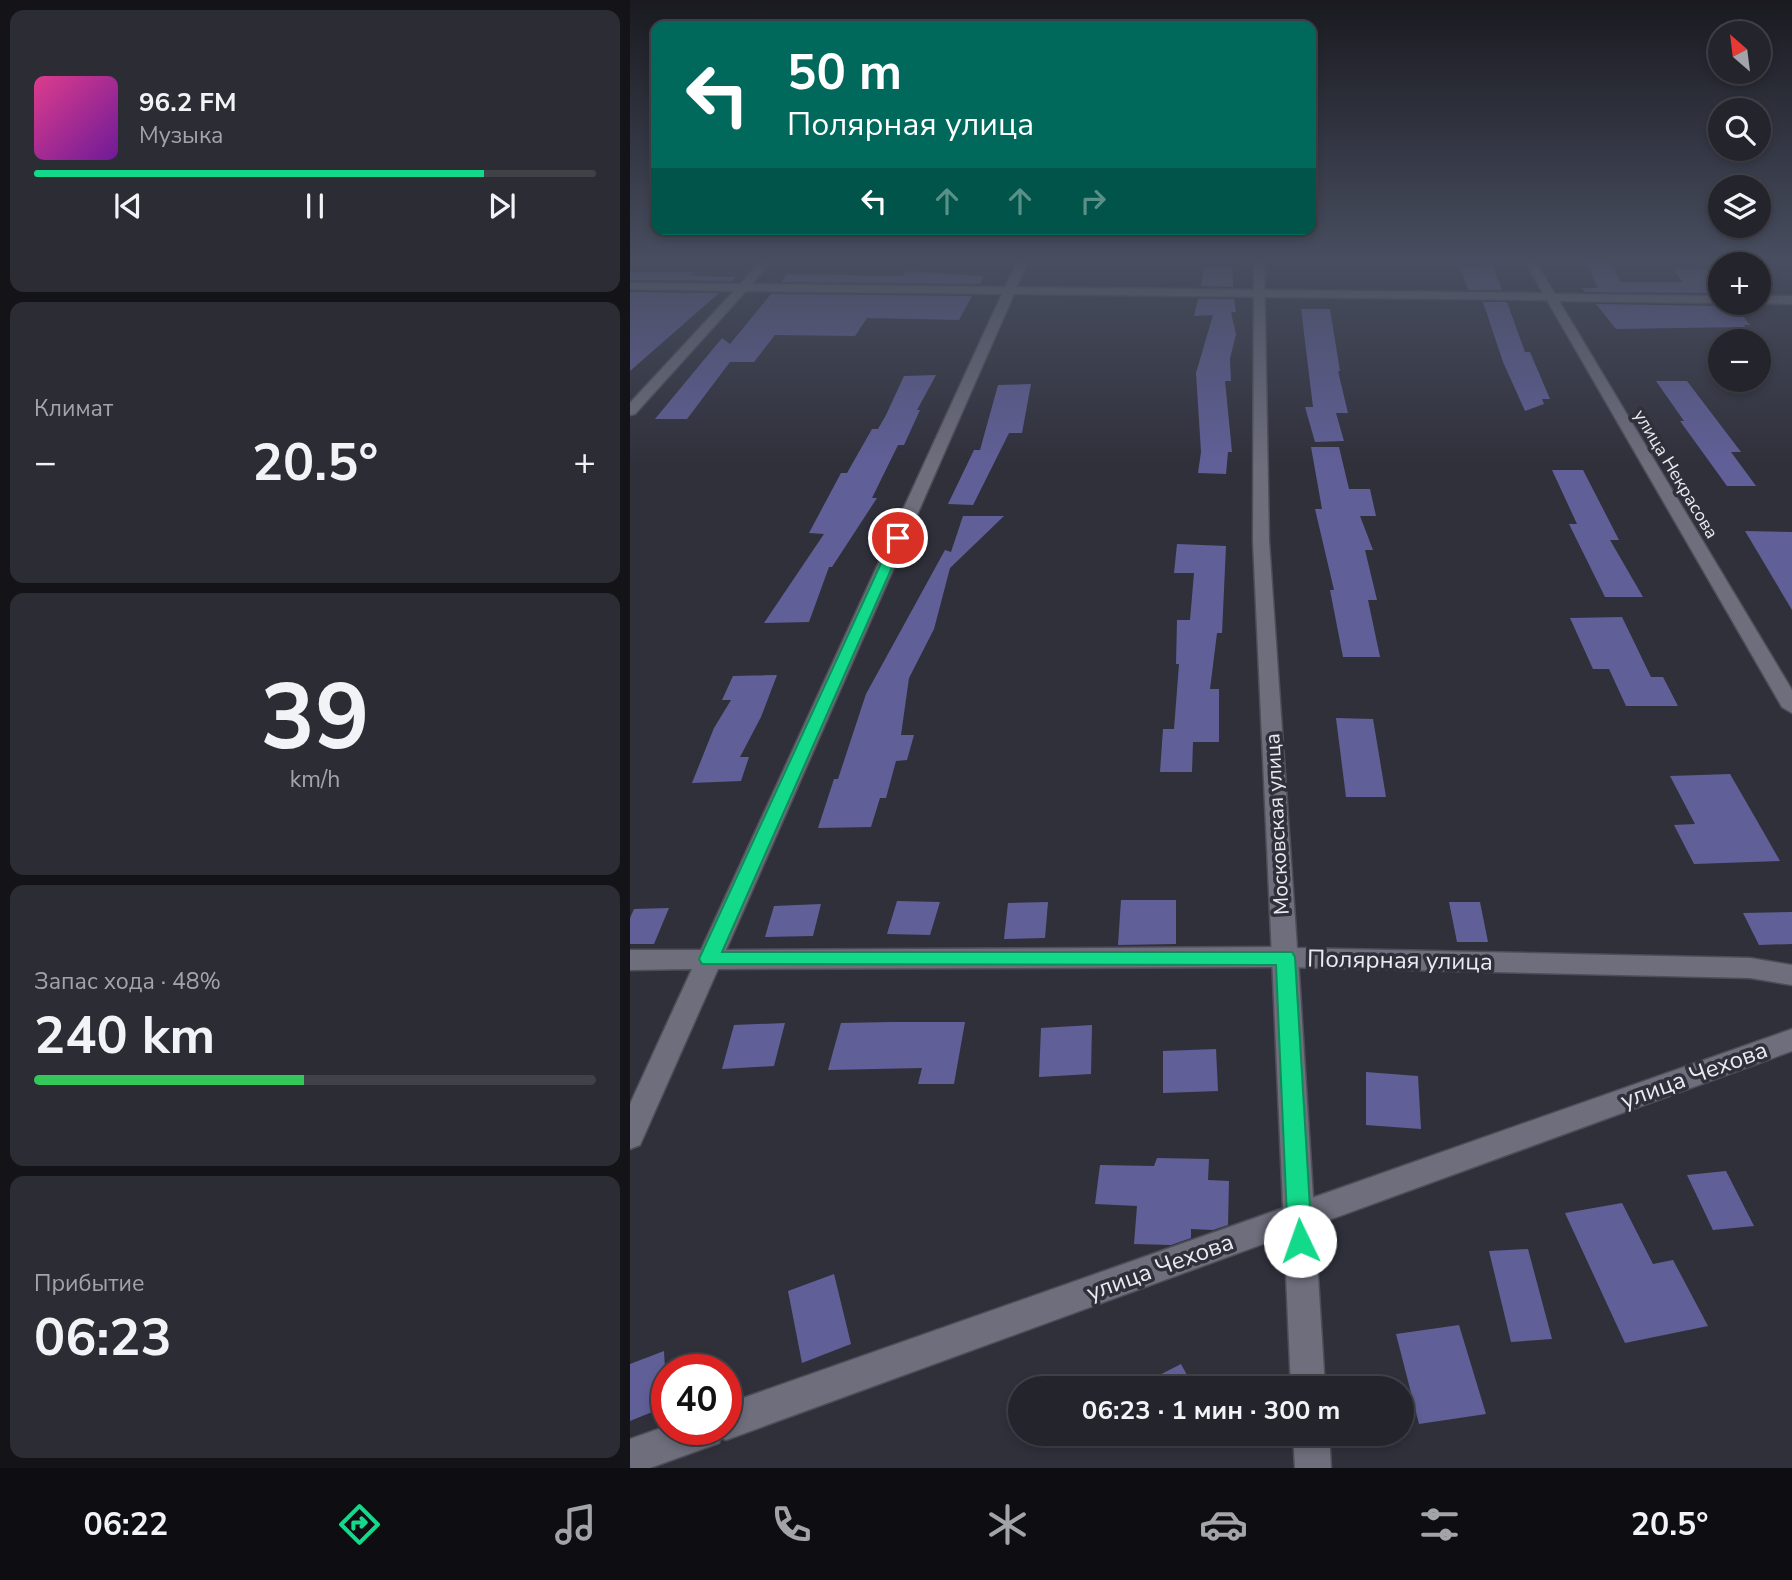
<!DOCTYPE html>
<html lang="ru">
<head>
<meta charset="utf-8">
<style>
	body { margin:0; font-family:"Nunito Sans",sans-serif; background:#2c2c34; color:#f1f3f6; height:100vh; display:flex; flex-direction:column; font-size:26px; white-space:nowrap }
	* { box-sizing:border-box; margin:0 }
	p { font-size:23px; color:#a3a4a9 }
	.icon { flex:none; width:38px; height:38px; fill:none; stroke:currentColor; stroke-width:2; stroke-linecap:round; stroke-linejoin:round }
	.map { position:relative; flex:1; overflow:hidden }
	.drawer { display:flex; flex-direction:column; gap:10px; padding:10px; background:#141418; width:630px }
	.drawer>* { flex:none }
	.guide { position:absolute; left:21px; top:21px; width:665px; height:214px; border-radius:14px; box-shadow:0 4px 10px #0003,0 0 0 2px #414148; background:#00695c; color:#fff; overflow:hidden }
	.needle { width:46px; rotate:332deg }
	.controls { position:absolute; left:1078px; top:21px; display:grid; gap:14px }
	.controls a { display:grid; place-items:center; width:63px; height:63px; border-radius:50%; background:#24242c; box-shadow:0 4px 10px #0003,0 0 0 2px #414148; font-size:35px }
	.speed { position:absolute; left:21px; top:1354px; display:flex; gap:14px; font-size:35px; font-weight:700; text-align:center }
	.speed>* { display:grid; place-content:center; width:91px; height:91px; border-radius:50%; background:#24242c; box-shadow:0 4px 10px #0003,0 0 0 2px #414148; line-height:1 }
	.speed .limit { border:10px solid #d22; background:#fff; color:#111 }
	.pin { position:absolute; display:grid; place-items:center; width:60px; height:60px; color:#fff; margin:-30px; border:4px solid #fff; border-radius:50%; box-shadow:0 2px 7px #0007 }
	.me { position:absolute; width:77px; margin:-38px; rotate:357deg; stroke-linejoin:round; filter:drop-shadow(0 0 5px #0008) }
	.turn { display:flex; align-items:center; gap:24px; height:147px; padding:0 21px; font-size:32px }
	.turn .icon { width:91px; height:91px; stroke-width:2.5 }
	.turn b { display:block; font-size:49px; line-height:60px }
	.lanes { display:flex; align-items:center; height:66px; padding:0 21px; background:#0003; justify-content:center; gap:35px; direction:ltr }
	.lanes .off { opacity:.35 }
	.big { font-size:52px; font-weight:700; line-height:1.1 }
	.drawer .widget { flex:1; display:flex; flex-direction:column; justify-content:center; gap:10px; min-width:0; padding:0 24px; border-radius:14px; background:#2c2c34 }
	.drawer .dial { align-items:center; gap:0 }
	.dial b { font-size:91px; line-height:1 }
	.song { display:flex; align-items:center; gap:21px }
	.cover { width:84px; height:84px; border-radius:10px; background:linear-gradient(135deg,hsl(330 70% 55%),hsl(280 70% 35%)) }
	.played { height:7px; border-radius:4px; background:linear-gradient(90deg,#13d98a 80%,#414148 80%) }
	.keys { display:flex; justify-content:space-around; direction:ltr }
	.heat { display:flex; justify-content:space-between; align-items:center; font-size:38px; direction:ltr }
	.charge { height:10px; border-radius:5px; background:linear-gradient(90deg,#34c759 48%,#414148 0) }
	.trip { position:absolute; left:378px; top:1376px; width:406px; height:70px; border-radius:35px; background:#24242c; box-shadow:0 4px 10px #0003,0 0 0 2px #414148; font-weight:700; line-height:70px; text-align:center }
	.dock { display:flex; height:112px; justify-content:space-around; align-items:center; background:#0e0e12; color:#a3a4a9 }
	.dock .icon { width:49px; height:49px }
	.dock .current { color:#13d98a }
	.dock b { font-size:32px; color:#f1f3f6 }
	main { display:flex; flex:1; min-height:0 }
	.map>svg:first-child { display:block }
</style>
</head>
<body>
<main>
<section class="drawer">
<div class="widget">
<div class="song"><i class="cover"></i><div><b>96.2 FM</b><p>Музыка</p></div></div>
<div class="played"></div>
<div class="keys"><svg class="icon" aria-label="previous" viewBox="0 0 24 24"><path d="M18 5L8 12l10 7zM5 5v14"/></svg><svg class="icon" aria-label="pause" viewBox="0 0 24 24"><path d="M8 5v14M16 5v14"/></svg><svg class="icon" aria-label="next" viewBox="0 0 24 24"><path d="M6 5l10 7-10 7zM19 5v14"/></svg></div>
</div>
<div class="widget"><p>Климат</p>
<div class="heat"><a>−</a><b class="big">20.5°</b><a>+</a></div>
</div>
<div class="widget dial"><b>39</b><p>km/h</p></div>
<div class="widget"><p>Запас хода · 48%</p><b class="big">240 km</b><div class="charge"></div></div>
<div class="widget"><p>Прибытие</p><b class="big">06:23</b></div>
</section>
<div class="map">
<svg width="1162" height="1468" viewBox="0 0 1162 1468">
	<rect width="100%" height="100%" fill="#30303b"/>
	<g fill="#615f98">
		<path d="M955,260H980L991,282H1053L1043,269H1075L1090,288V293L955,292L952,288H968Z"/>
		<path d="M863,266L872,290H838L830,268Z"/>
		<path d="M574,267L603,268V287L571,286Z"/>
		<path d="M275,271L354,276L350,284L151,282L157,274L272,276Z"/>
		<path d="M0,272H63L60,276L106,277L101,281L0,280Z"/>
		<path d="M0,292L89,293L0,371Z"/>
		<path d="M141,294L342,296L329,320L237,318L225,336L145,335L124,362H100L57,419H25L92,338L100,344Z"/>
		<path d="M568,299H604L606,312H601L606,334L600,359L601,381H595L602,452H598L596,474L568,473L571,452L566,373L583,315L564,316Z"/>
		<path d="M853,302H877L895,352H900L920,399H912L914,404L895,411L873,362Z"/>
		<path d="M1093,303H1102L1120,325H1113L1116,327L986,329L966,304L1090,306Z"/>
		<path d="M671,309H700L710,371H708L718,413H706L714,441L685,442L675,407H683Z"/>
		<path d="M306,375L287,410H290L274,445H268L242,498H247L202,567H199L179,622L134,623L194,534L179,533L211,473H217L242,429H248L256,415L274,376Z"/>
		<path d="M1026,381H1057L1111,452H1101L1126,486H1097L1050,421H1054Z"/>
		<path d="M401,384L392,433H379L343,505L318,504L344,450H350L368,385Z"/>
		<path d="M681,447H709L719,489H740L746,516H730L743,550H735L747,600H738L750,657H713L700,590H704L685,509H692Z"/>
		<path d="M922,470H953L989,540H980L1013,597H975L939,524H947Z"/>
		<path d="M333,516H374L320,568L304,629L279,678L271,735H284L277,760L266,761L256,798H250L241,827L188,828L204,779H208L236,694L315,550L321,552Z"/>
		<path d="M1115,531L1162,532V610Z"/>
		<path d="M547,544L596,546L592,633H587L580,689H589V742H563L562,772H530L533,729H544L549,664H546L547,620H560L564,573H544Z"/>
		<path d="M992,617L1021,677H1033L1048,706H996L979,669H963L940,618Z"/>
		<path d="M147,675L131,717L110,757H119L111,781L62,783L84,728L101,700H92L103,676Z"/>
		<path d="M706,718L743,719L756,797H716Z"/>
		<path d="M1100,774L1130,826L1150,861L1064,864L1044,825L1065,824L1040,776Z"/>
		<path d="M491,900H546V944L488,945Z"/>
		<path d="M267,901L310,902L300,935L257,934Z"/>
		<path d="M418,902L415,938L374,939L378,903Z"/>
		<path d="M819,902H850L858,942H827Z"/>
		<path d="M191,904L183,936L135,937L144,906Z"/>
		<path d="M39,908L24,944H0V918L4,909Z"/>
		<path d="M1162,912V944L1129,945L1113,913Z"/>
		<path d="M262,1022H335L324,1084H288L292,1068L198,1070L211,1023Z"/>
		<path d="M155,1023L144,1066L92,1069L104,1025Z"/>
		<path d="M462,1025L461,1074L409,1077L411,1028Z"/>
		<path d="M586,1049L588,1091L533,1093V1051Z"/>
		<path d="M736,1072L788,1076L791,1129L736,1125Z"/>
		<path d="M527,1158L579,1159L578,1180L599,1181L598,1225L583,1230L561,1229V1238L541,1245L504,1244L507,1206L465,1204L470,1165L524,1166Z"/>
		<path d="M1096,1171L1124,1226L1083,1230L1057,1175Z"/>
		<path d="M992,1203L1023,1264L1043,1260L1078,1326L995,1343L935,1213Z"/>
		<path d="M898,1249L922,1339L881,1342L859,1251Z"/>
		<path d="M204,1274L221,1344L172,1363L158,1291Z"/>
		<path d="M829,1325L856,1414L789,1424L766,1334Z"/>
		<path d="M34,1351L37,1406L0,1421V1364Z"/>
		<path d="M551,1364L564,1388H516L514,1383Z"/>
	</g>
	<g fill="none" stroke-linecap="round" stroke-linejoin="round">
		<g stroke="#4e4e58" stroke-width="3">
			<g id="minor">
				<path d="M132,260H143L122,284L375,287L388,260H398L387,287L913,293L894,260H904L925,294L1090,296V303L929,301L1162,690V713L1152,707L917,300L384,294L96,950L655,947L664,950L668,957L664,964L655,967L88,969L10,1145L0,1149V1104L62,969L0,970V950H71L372,294L116,291L5,414L0,415V403L104,291L0,289V283L110,284Z"/>
				<path d="M1080,260H1091L1095,264L1086,267Z"/>
				<path d="M1129,296H1162V304L1126,303H1129Z"/>
				<path d="M1162,1029V1051L96,1440L91,1438L89,1443L20,1468H0V1439L37,1426V1430H96V1404Z"/>
			</g>
		</g>
		<g stroke="#4e4e58" stroke-width="3">
			<g id="tertiary">
				<path d="M655,947L664,950L668,957L695,1388H661L642,957L646,950Z"/>
				<path d="M663,1433H699L701,1468H665Z"/>
			</g>
		</g>
		<g stroke="#4e4e58" stroke-width="3">
			<path id="secondary" d="M624,260H634L639,541L667,948L1120,958L1162,965V985L1120,978L655,967L646,964L642,957L623,541Z"/>
		</g>
		<use href="#minor" fill="#6e6e7c" fill-rule="evenodd"/>
		<use href="#tertiary" fill="#6e6e7c" fill-rule="evenodd"/>
		<use href="#secondary" fill="#6e6e7c" fill-rule="evenodd"/>
	</g>
	<linearGradient id="sky" x2="0" y2="1"><stop stop-color="#1a1a20"/><stop offset="0.56" stop-color="#484e60"/><stop offset="1" stop-color="#484e60" stop-opacity="0"/></linearGradient>
	<rect width="1162" height="465" fill="url(#sky)"/>
	<path fill="#13d98a" stroke="#0c8d5a" stroke-width="2" d="M264,535L275,538L92,952H662L665,957L682,1241L679,1249L670,1252L662,1249L658,1241L646,965L72,964L69,959Z"/>
	<g text-anchor="middle" stroke-width="7" stroke-linejoin="round" paint-order="stroke">
		<g font-size="18" fill="#e9e9f1" stroke="#30303b">
			<text transform="translate(1046 474) rotate(59)" y="6">улица Некрасова</text>
		</g>
		<g font-size="21" fill="#e9e9f1" stroke="#30303b">
			<text transform="translate(647 824) rotate(-93)" y="7">Московская улица</text>
		</g>
		<g font-size="24" fill="#e9e9f1" stroke="#30303b">
			<text transform="translate(770 960) rotate(1)" y="8">Полярная улица</text>
			<text transform="translate(1064 1075) rotate(-20)" y="8">улица Чехова</text>
			<text transform="translate(530 1267) rotate(-20)" y="8">улица Чехова</text>
		</g>
	</g>
</svg>
<div class="controls">
<a><svg class="needle" viewBox="-14 -14 28 28"><path d="M0-13l5 13h-10z" fill="#e53935"/><path d="M0 13l5-13h-10z" fill="#a3a4a9"/></svg></a>
<a><svg class="icon" aria-label="search" viewBox="0 0 24 24"><circle cx="10" cy="10" r="6"/><path d="M15 15l6 6"/></svg></a>
<a><svg class="icon" aria-label="layers" viewBox="0 0 24 24"><path d="M12 4l9 5-9 5-9-5zM3 14l9 5 9-5"/></svg></a>
<a>+</a>
<a>−</a>
</div>
<div class="speed"><div class="limit">40</div></div>
<div class="pin" style="left:268px;top:538px;background:#d93025"><svg class="icon" aria-label="arrive" viewBox="0 0 24 24"><path d="M6 21V4h12l-3 4 3 4H6"/></svg></div>
<svg class="me" style="left:670px;top:1241px" viewBox="-20 -20 40 40"><circle r="19" fill="#fff"/><path d="M0-13L10 11 0 6-10 11z" fill="#13d98a"/></svg>
<div class="trip">06:23 · 1 мин · 300 m</div>
<div class="guide">
<div class="turn"><svg class="icon" aria-label="left" viewBox="0 0 24 24"><path d="M17 20v-9H6M10 6l-5 5 5 5"/></svg><div><b>50 m</b>Полярная улица</div></div>
<div class="lanes"><svg class="icon" aria-label="left" viewBox="0 0 24 24"><path d="M17 20v-9H6M10 6l-5 5 5 5"/></svg><svg class="icon off" aria-label="ahead" viewBox="0 0 24 24"><path d="M12 20V5M6 11l6-6 6 6"/></svg><svg class="icon off" aria-label="ahead" viewBox="0 0 24 24"><path d="M12 20V5M6 11l6-6 6 6"/></svg><svg class="icon off" aria-label="right" viewBox="0 0 24 24"><path d="M7 20v-9h11M14 6l5 5-5 5"/></svg></div>
</div>
</div>
</main>
<nav class="dock">
<b>06:22</b>
<svg class="icon current" aria-label="directions" viewBox="0 0 24 24"><path d="M12 3l9 9-9 9-9-9zM9 14v-3h6M13 9l2 2-2 2"/></svg>
<svg class="icon" aria-label="music" viewBox="0 0 24 24"><path d="M9 18V5l10-2v13"/><circle cx="6" cy="18" r="3"/><circle cx="16" cy="16" r="3"/></svg>
<svg class="icon" aria-label="phone" viewBox="0 0 24 24"><path d="M5 4h4l2 5-3 2q2 4 5 5l2-3 5 2v4C11 20 4 13 5 4z"/></svg>
<svg class="icon" aria-label="climate" viewBox="0 0 24 24"><path d="M12 3v18M4 7l16 10M4 17L20 7"/></svg>
<svg class="icon" aria-label="car" viewBox="0 0 24 24"><path d="M5 17H2v-5l4-1 3-4h7l3 4 3 1v5h-3M9 17h6M6 11h13"/><circle cx="7" cy="17" r="2"/><circle cx="17" cy="17" r="2"/></svg>
<svg class="icon" aria-label="filters" viewBox="0 0 24 24"><path d="M4 7h16M4 17h16"/><circle cx="9" cy="7" r="2"/><circle cx="15" cy="17" r="2"/></svg>
<b>20.5°</b>
</nav>
</body>
</html>
